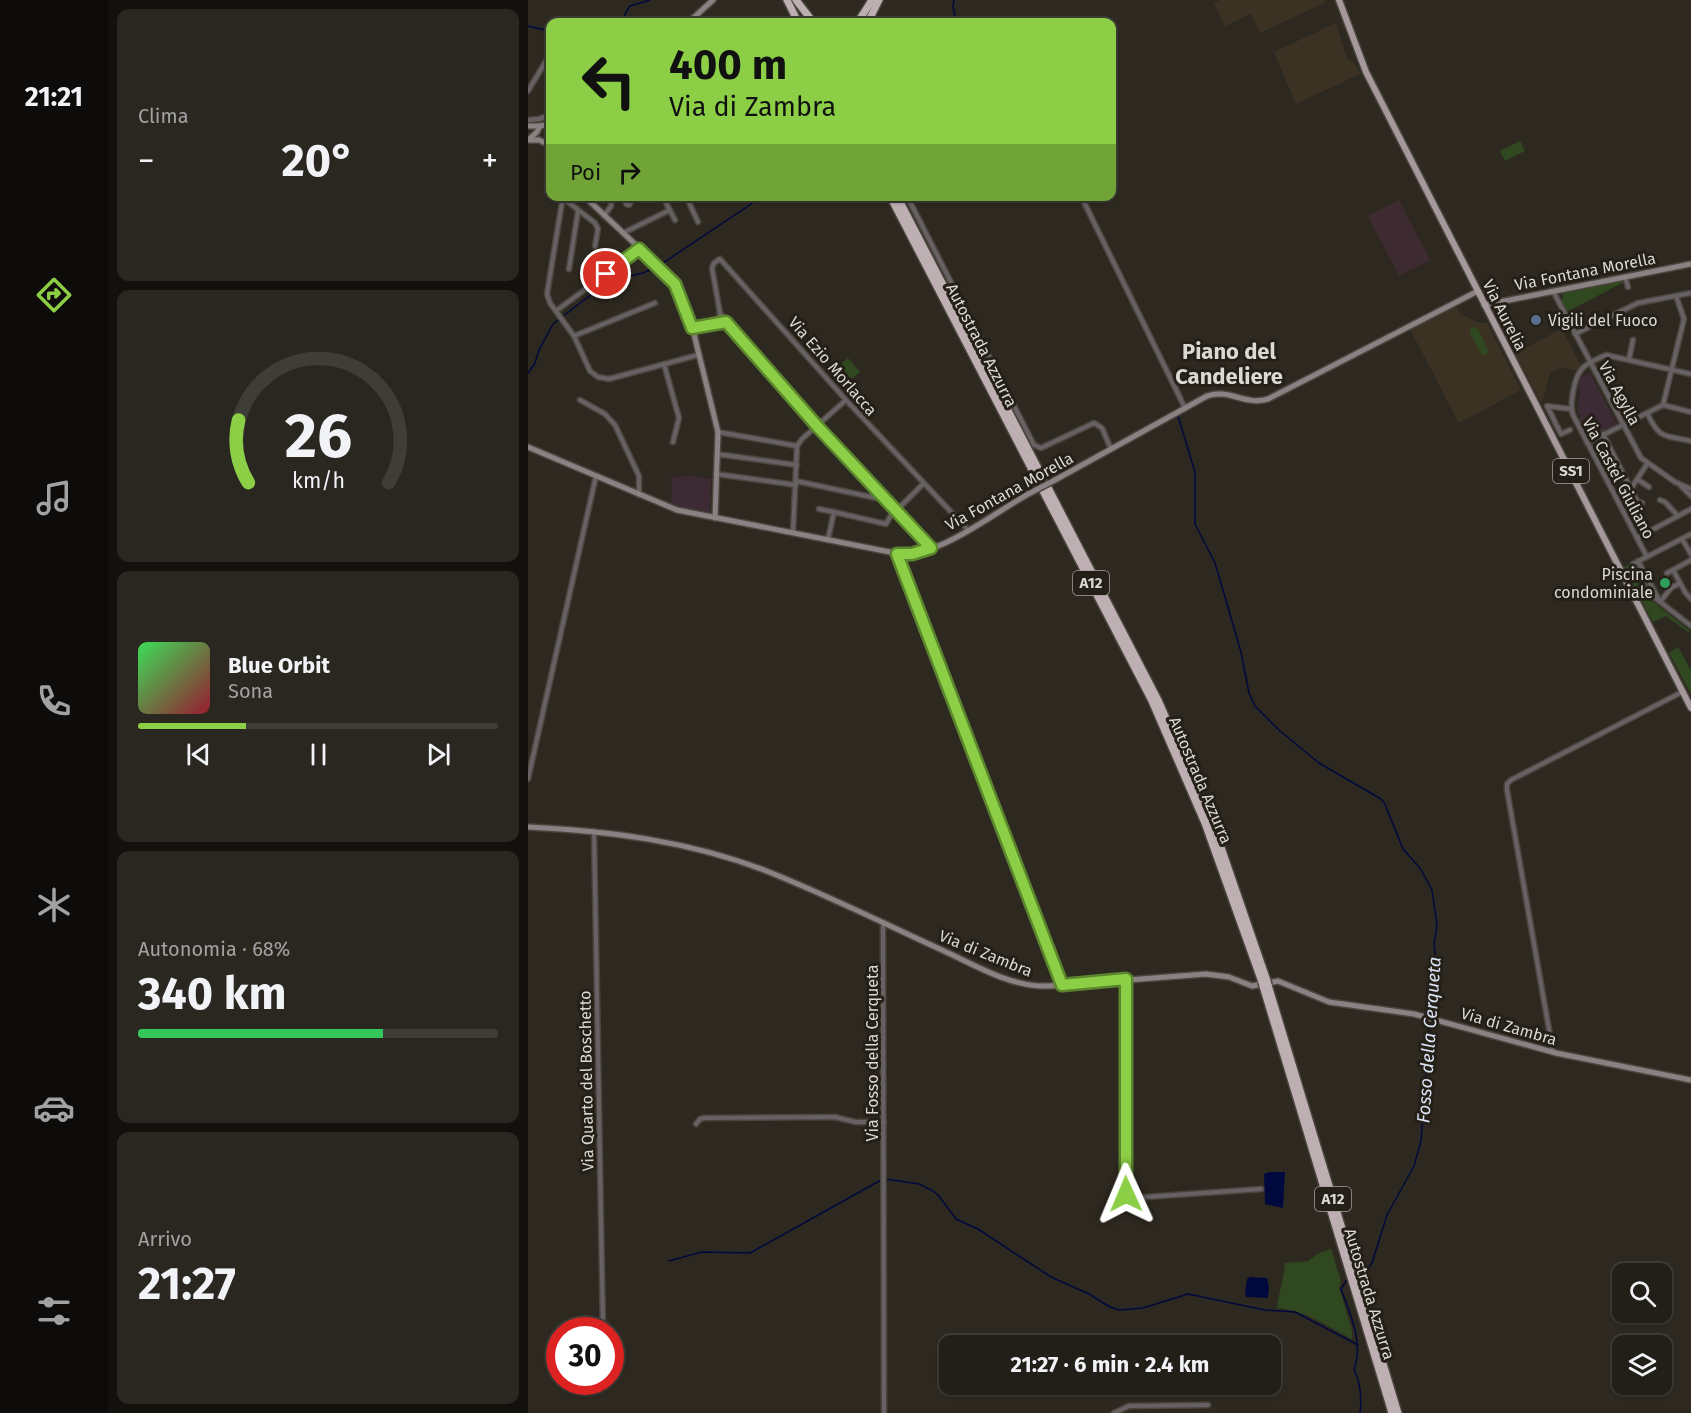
<!DOCTYPE html>
<html lang="it">
<head>
<meta charset="utf-8">
<style>
	body { margin:0; font-family:"Fira Sans",sans-serif; background:#2a2721; color:#f1f3f6; height:100vh; display:flex; flex-direction:column; font-size:22px; white-space:nowrap }
	* { box-sizing:border-box; margin:0 }
	p { font-size:20px; color:#a2a2a2 }
	.icon { flex:none; width:33px; height:33px; fill:none; stroke:currentColor; stroke-width:2; stroke-linecap:round; stroke-linejoin:round }
	.map { position:relative; flex:1; overflow:hidden }
	.drawer { display:flex; flex-direction:column; gap:9px; padding:9px; background:#13110d; width:420px }
	.drawer>* { flex:none }
	.banner { position:absolute; left:18px; top:18px; width:570px; height:183px; border-radius:12px; box-shadow:0 2px 4px #0004,0 0 0 2px #3f3d37; background:#8cce45; color:#111; overflow:hidden }
	.controls { position:absolute; left:1084px; top:1263px; display:grid; gap:12px }
	.controls a { display:grid; place-items:center; width:60px; height:60px; border-radius:12px; background:#221f18; box-shadow:0 2px 4px #0004,0 0 0 2px #3f3d37; font-size:30px }
	.speed { position:absolute; left:18px; top:1317px; display:flex; gap:12px; font-size:30px; font-weight:700; text-align:center }
	.speed>* { display:grid; place-content:center; width:78px; height:78px; border-radius:50%; background:#221f18; box-shadow:0 2px 4px #0004,0 0 0 2px #3f3d37; line-height:1 }
	.speed .limit { border:9px solid #d22; background:#fff; color:#111 }
	.pin { position:absolute; display:grid; place-items:center; width:51px; height:51px; color:#fff; margin:-26px; border:3px solid #fff; border-radius:50%; box-shadow:0 2px 6px #0007 }
	.me { position:absolute; width:66px; margin:-33px; rotate:359deg; stroke-linejoin:round; filter:drop-shadow(0 0 4px #0008) }
	.turn { display:flex; align-items:center; gap:21px; height:126px; padding:0 24px; font-size:27px }
	.turn .icon { width:78px; height:78px; stroke-width:2.5 }
	.turn b { display:block; font-size:42px; line-height:51px }
	.then { display:flex; align-items:center; height:57px; padding:0 24px; background:#0003; gap:12px; font-size:22px }
	.big { font-size:45px; font-weight:700; line-height:1.1 }
	.drawer .tile { flex:1; display:flex; flex-direction:column; justify-content:center; gap:9px; min-width:0; padding:0 21px; border-radius:12px; background:#2a2721 }
	.drawer .dial { align-items:center; gap:0 }
	.dial svg { height:156px; overflow:visible; fill:none; stroke:#3f3d37; stroke-width:7; stroke-linecap:round; text-anchor:middle }
	.dial text { fill:#f1f3f6; stroke:none }
	.song { display:flex; align-items:center; gap:18px }
	.cover { width:72px; height:72px; border-radius:9px; background:linear-gradient(135deg,hsl(130 70% 55%),hsl(350 70% 35%)) }
	.played { height:6px; border-radius:3px; background:linear-gradient(90deg,#8cce45 30%,#3f3d37 30%) }
	.keys { display:flex; justify-content:space-around; direction:ltr }
	.heat { display:flex; justify-content:space-between; align-items:center; font-size:33px; direction:ltr }
	.charge { height:9px; border-radius:4px; background:linear-gradient(90deg,#34c759 68%,#3f3d37 0) }
	.trip { position:absolute; left:411px; top:1335px; width:342px; height:60px; border-radius:12px; background:#221f18; box-shadow:0 2px 4px #0004,0 0 0 2px #3f3d37; font-weight:700; line-height:60px; text-align:center }
	main { display:flex; flex:1; min-height:0 }
	.tabs { display:flex; flex-direction:column; width:108px; justify-content:space-around; align-items:center; background:#0e0c0a; color:#a2a2a2 }
	.tabs .icon { width:42px; height:42px }
	.tabs .selected { color:#8cce45 }
	.tabs b { font-size:27px; color:#f1f3f6 }
	.map>svg:first-child { display:block }
</style>
</head>
<body>
<main>
<nav class="tabs">
<b>21:21</b>
<svg class="icon selected" aria-label="directions" viewBox="0 0 24 24"><path d="M12 3l9 9-9 9-9-9zM9 14v-3h6M13 9l2 2-2 2"/></svg>
<svg class="icon" aria-label="music" viewBox="0 0 24 24"><path d="M9 18V5l10-2v13"/><circle cx="6" cy="18" r="3"/><circle cx="16" cy="16" r="3"/></svg>
<svg class="icon" aria-label="phone" viewBox="0 0 24 24"><path d="M5 4h4l2 5-3 2q2 4 5 5l2-3 5 2v4C11 20 4 13 5 4z"/></svg>
<svg class="icon" aria-label="climate" viewBox="0 0 24 24"><path d="M12 3v18M4 7l16 10M4 17L20 7"/></svg>
<svg class="icon" aria-label="car" viewBox="0 0 24 24"><path d="M5 17H2v-5l4-1 3-4h7l3 4 3 1v5h-3M9 17h6M6 11h13"/><circle cx="7" cy="17" r="2"/><circle cx="17" cy="17" r="2"/></svg>
<svg class="icon" aria-label="filters" viewBox="0 0 24 24"><path d="M4 7h16M4 17h16"/><circle cx="9" cy="7" r="2"/><circle cx="15" cy="17" r="2"/></svg>
</nav>
<section class="drawer">
<div class="tile"><p>Clima</p>
<div class="heat"><a>−</a><b class="big">20°</b><a>+</a></div>
</div>
<div class="tile dial"><svg viewBox="0 0 100 80">
<path d="M14 69A42 42 0 1 1 86 69"/>
<path d="M14 69A42 42 0 0 1 9 37" stroke="#8cce45"/>
<text x="50" y="56" font-size="32" font-weight="700">26</text>
<text x="50" y="72" font-size="11">km/h</text>
</svg></div>
<div class="tile">
<div class="song"><i class="cover"></i><div><b>Blue Orbit</b><p>Sona</p></div></div>
<div class="played"></div>
<div class="keys"><svg class="icon" aria-label="previous" viewBox="0 0 24 24"><path d="M18 5L8 12l10 7zM5 5v14"/></svg><svg class="icon" aria-label="pause" viewBox="0 0 24 24"><path d="M8 5v14M16 5v14"/></svg><svg class="icon" aria-label="next" viewBox="0 0 24 24"><path d="M6 5l10 7-10 7zM19 5v14"/></svg></div>
</div>
<div class="tile"><p>Autonomia · 68%</p><b class="big">340 km</b><div class="charge"></div></div>
<div class="tile"><p>Arrivo</p><b class="big">21:27</b></div>
</section>
<div class="map">
<svg width="1163" height="1413" viewBox="0 0 1163 1413">
	<rect width="100%" height="100%" fill="#2e2920"/>
	<path fill="#3e2b32" d="M871,200L902,260L871,276L840,216Z"/>
	<g fill="#3b3224">
		<path d="M692,0H797L798,2L732,33L723,14L697,26L686,3Z"/>
		<path d="M808,23L819,59L826,62L832,74L768,104L746,52Z"/>
		<path d="M926,304L934,315L952,323H959L993,390L931,423L881,327Z"/>
		<path d="M1034,329L1053,366L1048,370L1033,367L1022,373L1014,404L987,353Z"/>
	</g>
	<g fill="#3c2b34">
		<path d="M1062,373L1089,424L1060,439L1050,420L1052,417L1049,410L1052,391L1050,390L1052,378Z"/>
		<path d="M166,476L183,479L182,515L143,507L144,477Z"/>
	</g>
	<g fill="#2f4820">
		<path d="M992,141L997,151L977,161L972,151Z"/>
		<path d="M1080,282H1096L1039,312L1034,302L1035,291Z"/>
		<path d="M943,326L950,329L960,350L958,355H953L942,333Z"/>
		<path d="M320,358L332,372L318,383L306,370Z"/>
		<path d="M1102,564L1119,597L1162,631L1161,633L1138,616L1125,622L1096,567Z"/>
		<path d="M1150,647L1163,670V694L1141,653Z"/>
		<path d="M803,1249L813,1281L811,1288L824,1330V1339C799,1326 777,1310 749,1308C751,1292 756,1279 757,1263L780,1261L789,1254Z"/>
	</g>
	<g fill="#00093d">
		<path d="M741,1172H757L755,1208L737,1204L736,1174Z"/>
		<path d="M722,1277L739,1278L741,1287L740,1298L719,1297L717,1295L719,1279Z"/>
	</g>
	<g fill="none" stroke-linecap="round" stroke-linejoin="round">
		<g stroke="#00093d" stroke-width="1.5">
			<path d="M426,0L425,6L428,22"/>
			<path d="M96,22L97,14L102,6L122,0"/>
			<path d="M0,26L17,30H22"/>
			<path d="M132,265L235,196"/>
			<path d="M0,373L7,363L11,350L25,324L82,280L115,273L128,267"/>
			<path d="M650,416L667,472V524L687,563L713,652L721,693L727,706L752,731L791,763L853,799L857,804L875,849L892,868L904,890L909,925L906,944L909,974L907,999L903,1016"/>
			<path d="M358,1179L391,1184L405,1191L410,1195L428,1219L450,1229L523,1277L561,1294L582,1307L592,1310L615,1308L660,1294L737,1310L767,1312L830,1345"/>
			<path d="M141,1261L174,1252L222,1253L353,1180"/>
			<path d="M835,1276L844,1263L859,1215L886,1166L893,1141L902,1021"/>
			<path d="M818,1281L813,1289C822,1314 836,1343 826,1369C833,1384 834,1397 832,1413"/>
		</g>
		<g stroke="#4a453d" stroke-width="7">
			<g id="street">
				<path d="M0,91L22,54"/>
				<path d="M0,120L11,119L22,115"/>
				<path d="M35,196L19,294L22,303L46,336L62,371L70,377L81,379L170,355"/>
				<path d="M95,196L98,204L101,205L107,196"/>
				<path d="M116,196L121,198L127,196"/>
				<path d="M158,196L170,222"/>
				<path d="M379,196L506,445L513,448L566,423L574,428L583,449"/>
				<path d="M553,196L657,408"/>
				<path d="M35,198L67,223L70,229L67,246"/>
				<path d="M137,201L147,220"/>
				<path d="M76,216L83,206V196"/>
				<path d="M95,233L142,210"/>
				<path d="M41,269L50,211"/>
				<path d="M1097,277L1100,287"/>
				<path d="M1025,291L1113,458L1147,482L1163,489"/>
				<path d="M28,311L112,249"/>
				<path d="M192,313L184,268L186,263L192,259L318,400L440,530"/>
				<path d="M198,322L289,426L403,548"/>
				<path d="M164,328L198,322L192,313L191,323"/>
				<path d="M1047,334L1110,303L1163,293"/>
				<path d="M46,336L127,303"/>
				<path d="M1101,359L1105,340"/>
				<path d="M136,364L151,418L145,442"/>
				<path d="M52,400L77,414L87,425L111,476V495"/>
				<path d="M1135,405L1163,412"/>
				<path d="M1119,413C1132,440 1136,435 1163,441"/>
				<path d="M1042,430L1033,434L1019,406L1043,409"/>
				<path d="M190,432L269,446"/>
				<path d="M1075,434L1109,501L1114,503"/>
				<path d="M1059,443L1135,405L1156,319L1148,296"/>
				<path d="M189,454L269,465"/>
				<path d="M188,474L268,485"/>
				<path d="M1109,479L1121,487"/>
				<path d="M268,481L348,498L352,495"/>
				<path d="M1153,486L1163,496"/>
				<path d="M1104,487L1119,464"/>
				<path d="M1132,500L1137,502L1150,516"/>
				<path d="M291,509L306,512"/>
				<path d="M368,511L395,484"/>
				<path d="M265,532L269,446L274,439L318,400"/>
				<path d="M1163,534L1105,564L1121,593L1163,626"/>
				<path d="M1109,538L1163,509"/>
				<path d="M300,539L306,512L358,524L366,510"/>
				<path d="M1154,539L1163,554"/>
				<path d="M369,554L535,985"/>
				<path d="M1119,557L1045,415C1042,407 1044,400 1045,392C1049,368 1056,364 1078,355L1163,374"/>
				<path d="M1163,560L1145,570L1157,592L1163,599"/>
				<path d="M1110,561L1130,598"/>
				<path d="M1139,573L1145,570"/>
				<path d="M1132,602L1143,588L1152,583"/>
				<path d="M0,779L68,476"/>
				<path d="M66,831L75,1330"/>
				<path d="M355,923L356,1413"/>
				<path d="M598,980L599,1196L603,1198L733,1189"/>
				<path d="M1025,1052L979,790V784L983,780L1154,692"/>
				<path d="M168,1124L172,1119L176,1118L307,1117L327,1122H356"/>
				<path d="M586,1413L601,1406L680,1405"/>
			</g>
		</g>
		<g stroke="#4a453d" stroke-width="8">
			<g id="secondary">
				<path d="M161,22L185,0"/>
				<path d="M0,126H12"/>
				<path d="M0,140L9,132L12,126L22,124"/>
				<path d="M2,140H11L22,145"/>
				<path d="M56,196L141,276L153,295L164,326L190,432L187,518"/>
				<path d="M956,305L1163,264"/>
				<path d="M0,447L149,510L372,554C414,556 468,511 504,492"/>
				<path d="M527,480L679,396C701,388 717,406 740,399L950,291"/>
				<path d="M0,827C81,831 160,841 236,870C297,894 355,923 414,950C447,965 484,988 521,986L678,974L701,977L724,986L750,981L801,1002L886,1014L1028,1053L1163,1080"/>
			</g>
		</g>
		<g stroke="#4a453d" stroke-width="9">
			<path id="primary" d="M811,0L838,72L1163,708"/>
		</g>
		<g stroke="#4a453d" stroke-width="10">
			<g id="highway">
				<path d="M259,0L270,22"/>
				<path d="M268,0L285,22"/>
				<path d="M330,22L344,0"/>
				<path d="M340,22L351,0"/>
				<path d="M362,196L624,701L677,823L734,982"/>
				<path d="M369,196L630,700L688,833L739,981"/>
				<path d="M740,985L870,1413"/>
				<path d="M735,986L864,1413"/>
			</g>
		</g>
		<use href="#street" stroke="#676163" stroke-width="4"/>
		<use href="#secondary" stroke="#8a8183" stroke-width="5"/>
		<use href="#primary" stroke="#a5999c" stroke-width="6"/>
		<use href="#highway" stroke="#bdafb2" stroke-width="7"/>
		<g stroke="#4a453d" stroke-width="8" stroke-linecap="butt">
			<path id="secondary-bridge" d="M504,492L527,480"/>
		</g>
		<g stroke="#4a453d" stroke-width="10" stroke-linecap="butt">
			<g id="highway-bridge">
				<path d="M739,981L740,985"/>
				<path d="M734,982L735,986"/>
			</g>
		</g>
		<use href="#secondary-bridge" stroke="#8a8183" stroke-width="5"/>
		<use href="#highway-bridge" stroke="#bdafb2" stroke-width="7"/>
	</g>
	<g fill="none" stroke-linecap="round" stroke-linejoin="round">
		<g stroke="#5b862d" stroke-width="15">
			<path id="route" d="M78,274L111,249L147,284L164,328L198,322L289,426L403,548L384,554H369L534,985L598,979V1194"/>
		</g>
		<use href="#route" stroke="#8cce45" stroke-width="10"/>
	</g>
	<circle fill="#5c6f8a" stroke="#241f17" stroke-width="2" cx="1008" cy="320" r="6"/>
	<circle fill="#2e9e5b" stroke="#241f17" stroke-width="2" cx="1137" cy="583" r="6"/>
	<g text-anchor="middle" stroke-width="6" stroke-linejoin="round" paint-order="stroke">
		<g fill="#241f17" stroke="#a5a09b" stroke-width="1.5">
			<rect x="1025" y="459" width="36" height="24" rx="4.5"/>
			<rect x="545" y="571" width="36" height="24" rx="4.5"/>
			<rect x="787" y="1187" width="36" height="24" rx="4.5"/>
		</g>
		<g font-size="15" font-weight="bold" fill="#dcd8d3">
			<text x="1043" y="476">SS1</text>
			<text x="563" y="588">A12</text>
			<text x="805" y="1204">A12</text>
		</g>
		<g font-size="16" fill="#dcd8d3" stroke="#241f17">
			<text transform="translate(1057 271) rotate(-11)" y="6">Via Fontana Morella</text>
			<text transform="translate(977 315) rotate(63)" y="6">Via Aurelia</text>
			<text transform="translate(454 345) rotate(63)" y="6">Autostrada Azzurra</text>
			<text transform="translate(305 366) rotate(49)" y="6">Via Ezio Morlacca</text>
			<text transform="translate(1092 393) rotate(62)" y="6">Via Agylla</text>
			<text transform="translate(1091 478) rotate(62)" y="6">Via Castel Giuliano</text>
			<text transform="translate(481 491) rotate(-29)" y="6">Via Fontana Morella</text>
			<text transform="translate(673 780) rotate(67)" y="6">Autostrada Azzurra</text>
			<text transform="translate(458 953) rotate(22)" y="6">Via di Zambra</text>
			<text transform="translate(981 1026) rotate(16)" y="6">Via di Zambra</text>
			<text transform="translate(344 1053) rotate(-90)" y="6">Via Fosso della Cerqueta</text>
			<text transform="translate(58 1081) rotate(-91)" y="6">Via Quarto del Boschetto</text>
			<text transform="translate(842 1294) rotate(73)" y="6">Autostrada Azzurra</text>
		</g>
		<g font-size="16" fill="#dcd8d3" stroke="#241f17" text-anchor="start">
			<text x="1020" y="326">Vigili del Fuoco</text>
			<text x="1125" y="580" text-anchor="end">Piscina<tspan x="1125" dy="18">condominiale</tspan></text>
		</g>
		<g font-size="18" font-style="italic" fill="#d9e3f5" stroke="#241f17">
			<text transform="translate(901 1040) rotate(-86)" y="6">Fosso della Cerqueta</text>
		</g>
		<g font-size="22" font-weight="bold" fill="#dcd8d3" stroke="#241f17">
			<text x="701" y="359">Piano del<tspan x="701" dy="25">Candeliere</tspan></text>
		</g>
	</g>
</svg>
<div class="controls">
<a><svg class="icon" aria-label="search" viewBox="0 0 24 24"><circle cx="10" cy="10" r="6"/><path d="M15 15l6 6"/></svg></a>
<a><svg class="icon" aria-label="layers" viewBox="0 0 24 24"><path d="M12 4l9 5-9 5-9-5zM3 14l9 5 9-5"/></svg></a>
</div>
<div class="speed"><div class="limit">30</div></div>
<div class="pin" style="left:78px;top:274px;background:#d93025"><svg class="icon" aria-label="arrive" viewBox="0 0 24 24"><path d="M6 21V4h12l-3 4 3 4H6"/></svg></div>
<svg class="me" style="left:598px;top:1194px" viewBox="-20 -20 40 40"><path d="M0-17L14 15 0 8-14 15z" fill="#8cce45" stroke="#fff" stroke-width="4"/></svg>
<div class="trip">21:27 · 6 min · 2.4 km</div>
<div class="banner">
<div class="turn"><svg class="icon" aria-label="left" viewBox="0 0 24 24"><path d="M17 20v-9H6M10 6l-5 5 5 5"/></svg><div><b>400 m</b>Via di Zambra</div></div>
<div class="then">Poi<svg class="icon" aria-label="right" viewBox="0 0 24 24"><path d="M7 20v-9h11M14 6l5 5-5 5"/></svg></div>
</div>
</div>
</main>
</body>
</html>
